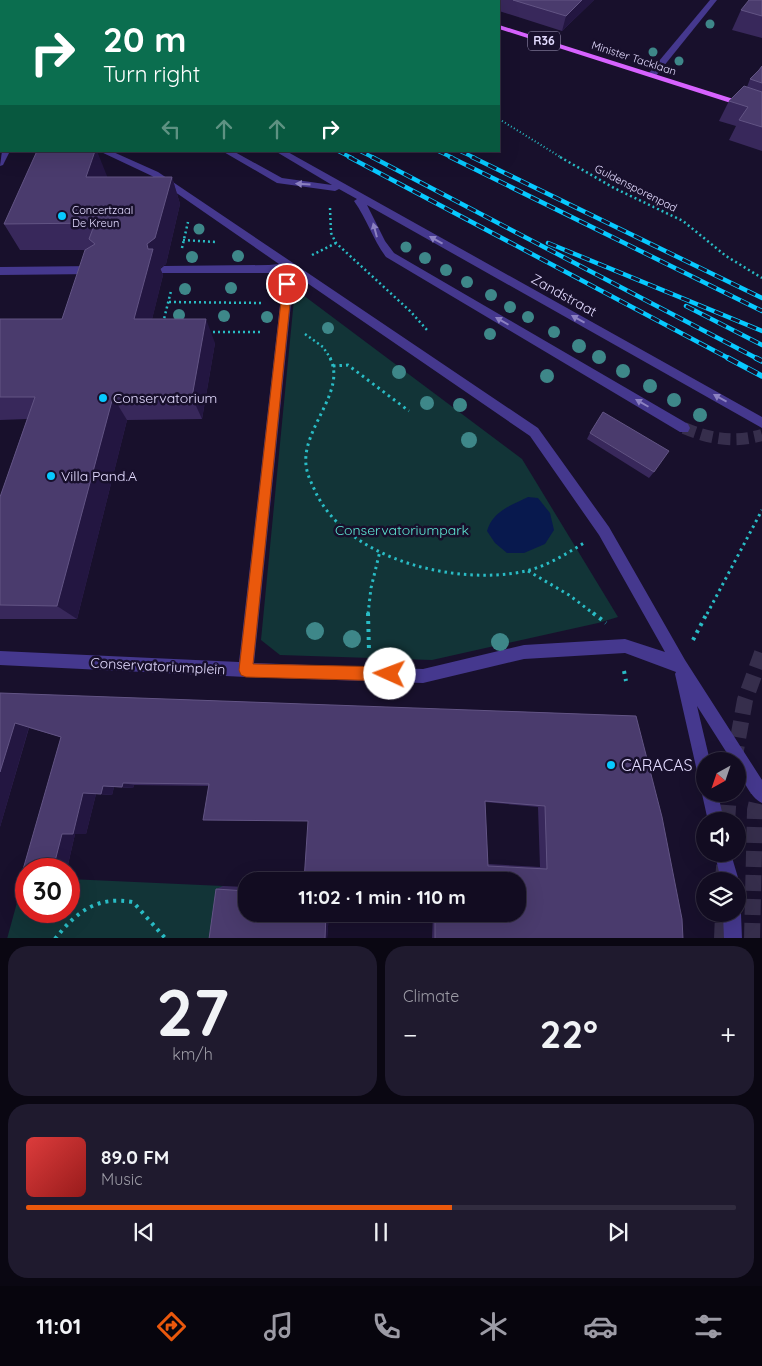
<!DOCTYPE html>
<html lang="en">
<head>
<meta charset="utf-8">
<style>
	body { margin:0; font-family:Quicksand,sans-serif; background:#1f1a2e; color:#f1f3f6; height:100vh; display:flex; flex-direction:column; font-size:19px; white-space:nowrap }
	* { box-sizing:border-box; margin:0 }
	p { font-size:16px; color:#9c9ba5 }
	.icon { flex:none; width:28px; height:28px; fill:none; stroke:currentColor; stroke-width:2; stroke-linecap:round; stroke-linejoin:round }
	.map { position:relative; height:938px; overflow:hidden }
	.drawer { display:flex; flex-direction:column; gap:8px; padding:8px; background:#0a0712; flex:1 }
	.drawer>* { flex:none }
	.top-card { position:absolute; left:0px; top:0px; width:500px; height:152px; box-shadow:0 5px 20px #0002,0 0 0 1px #312c3f; background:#0b6e4f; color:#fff; overflow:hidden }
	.needle { width:32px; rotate:220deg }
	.controls { position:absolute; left:696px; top:752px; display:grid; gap:10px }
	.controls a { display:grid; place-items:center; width:50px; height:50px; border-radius:50%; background:#120c21; box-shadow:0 5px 20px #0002,0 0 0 1px #312c3f; font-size:25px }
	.speed { position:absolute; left:15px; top:858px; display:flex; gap:10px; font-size:25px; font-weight:700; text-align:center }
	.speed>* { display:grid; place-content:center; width:65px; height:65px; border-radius:50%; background:#120c21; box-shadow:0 5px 20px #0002,0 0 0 1px #312c3f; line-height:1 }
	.speed .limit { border:8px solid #d22; background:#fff; color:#111 }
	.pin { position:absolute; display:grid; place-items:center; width:42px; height:42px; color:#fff; margin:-21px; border:2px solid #fff; border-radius:50%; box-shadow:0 1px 5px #0007 }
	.me { position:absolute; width:55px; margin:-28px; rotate:272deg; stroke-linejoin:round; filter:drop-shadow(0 0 4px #0008) }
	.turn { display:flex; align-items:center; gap:18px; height:105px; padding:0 20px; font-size:22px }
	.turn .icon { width:65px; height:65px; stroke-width:2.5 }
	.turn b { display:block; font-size:35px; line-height:42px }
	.lanes { display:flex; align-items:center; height:48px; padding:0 20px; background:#0003; justify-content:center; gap:25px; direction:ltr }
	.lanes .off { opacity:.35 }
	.big { font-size:38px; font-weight:800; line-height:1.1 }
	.drawer .widget { flex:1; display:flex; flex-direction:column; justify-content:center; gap:8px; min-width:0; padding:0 18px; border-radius:20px; background:#1f1a2e }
	.drawer .dial { align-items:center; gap:0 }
	.dial b { font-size:65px; line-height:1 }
	.song { display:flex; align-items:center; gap:15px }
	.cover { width:60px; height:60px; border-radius:8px; background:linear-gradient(135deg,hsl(0 70% 55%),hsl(0 70% 35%)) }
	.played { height:5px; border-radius:2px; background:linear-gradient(90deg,#ea580c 60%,#312c3f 60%) }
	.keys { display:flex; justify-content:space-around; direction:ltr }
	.heat { display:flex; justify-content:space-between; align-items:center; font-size:28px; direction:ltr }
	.drawer .tiles { flex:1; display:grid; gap:8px; grid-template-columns:1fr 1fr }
	.widget:last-child { grid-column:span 2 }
	.trip { position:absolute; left:238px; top:872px; width:288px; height:50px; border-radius:20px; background:#120c21; box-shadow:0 5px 20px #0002,0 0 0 1px #312c3f; font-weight:800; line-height:50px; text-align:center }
	.tabs { display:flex; height:80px; justify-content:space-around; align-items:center; background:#07050d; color:#9c9ba5 }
	.tabs .icon { width:35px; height:35px }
	.tabs .on { color:#ea580c }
	.tabs b { font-size:22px; color:#f1f3f6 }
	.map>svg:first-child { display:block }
</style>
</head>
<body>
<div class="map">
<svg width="762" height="939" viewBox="0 0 762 939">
	<rect width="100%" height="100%" fill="#18102c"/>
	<g fill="#123437">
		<path d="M295,289L522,459L618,617L598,623L432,660L280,655L261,640Z"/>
		<path d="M24,877H26V911H69V879L223,886L216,938L7,939Z"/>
	</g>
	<path fill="#08194e" d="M528,497L538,498L550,513L554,530L545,544L524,553H507L495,543L487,531C493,511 510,506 528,497Z"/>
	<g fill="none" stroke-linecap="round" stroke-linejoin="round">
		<path stroke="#362e4c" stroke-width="12" stroke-dasharray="12 6" stroke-linecap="butt" d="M684,428C710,439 735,443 762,435"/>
		<g stroke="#362e4c" stroke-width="16" stroke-dasharray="16 8" stroke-linecap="butt">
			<path d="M734,761L745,700L762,653"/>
			<path d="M727,821L729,794"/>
			<path d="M723,881L725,854"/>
			<path d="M722,939L723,914"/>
			<path d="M752,939L755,810L762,779"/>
		</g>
		<g stroke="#29bcc5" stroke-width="2" stroke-dasharray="1 2.5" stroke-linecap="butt">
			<path d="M69,0L72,1"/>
			<path d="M311,0L314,1"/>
			<path d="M356,0L361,1"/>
			<path d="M380,1L384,0"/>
			<path d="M499,119L562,158"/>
		</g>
		<g stroke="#29bcc5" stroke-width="2.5" stroke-dasharray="2 3" stroke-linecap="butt">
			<path d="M560,157L614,188L683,221L726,256L762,278"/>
			<path d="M330,208L331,233L336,243L410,311L428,331"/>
			<path d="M183,240L215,242"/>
			<path d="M182,248L188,222"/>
			<path d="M312,255L336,243"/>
			<path d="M169,302L263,303"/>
			<path d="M163,323L171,291"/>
			<path d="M208,332H260"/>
			<path d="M305,334L323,347L331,359"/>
		</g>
		<g stroke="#29bcc5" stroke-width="3" stroke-dasharray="2.5 4" stroke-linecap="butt">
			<path d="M330,358C347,391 302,428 306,465C307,475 312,484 316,493C349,561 458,586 526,571C547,566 566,554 584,543"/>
			<path d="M333,366L348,365L409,411"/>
			<path d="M528,571L569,595L594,614"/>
			<path d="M368,614L371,588L380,551"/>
			<path d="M707,614L762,510"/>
		</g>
		<g stroke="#29bcc5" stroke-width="4" stroke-dasharray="3 5" stroke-linecap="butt">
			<path d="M368,613L369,651"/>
			<path d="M593,613L606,623"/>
			<path d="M693,640L707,613"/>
			<path d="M624,671L626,681"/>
			<path d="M55,939C77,911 97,896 133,902L166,939"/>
		</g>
		<g fill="#45388e" fill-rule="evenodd">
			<path d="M710,0H717L655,77H649V73Z"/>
			<path d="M2,151H10L3,165L0,166Z"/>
			<path d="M99,151H111L158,172L538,428L609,527L685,660L762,780V803C750,798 738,773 738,761H732L697,706L710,761H705V782L699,780L675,674L676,672L625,653L524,659L423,683L246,677L0,665V651L239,662L284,270L269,273H160L159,270L164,266L269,265L279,264L152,176ZM294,274L530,436L599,535L665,652L625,639L524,645L423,669L254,663Z"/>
			<path d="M222,151H233L282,178L332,185L275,151H286L762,417V428L367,205L385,241L394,253L688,424L690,428L688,432H680L386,257C373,240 367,219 354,201L357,199L339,189L335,191L277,183Z"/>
			<path d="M95,266L100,270L95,274L0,275V267Z"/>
			<path d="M704,788L705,794H718L724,821H708L702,794Z"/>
			<path d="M715,854H731L739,881L738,884V881H721Z"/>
			<path d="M738,907L741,914L742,939H724L723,914H738Z"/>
		</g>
		<g fill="#d762ff" fill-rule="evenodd">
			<rect x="411" y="0" width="10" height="1"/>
			<path d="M499,25L762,108V113L499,29Z"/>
		</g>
		<g stroke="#07c9ff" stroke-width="4">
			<g id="rail-far2">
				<path d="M24,0L27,1"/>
				<path d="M42,0L45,1"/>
				<path d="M94,0L97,1"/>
				<path d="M112,0L115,1"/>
				<path d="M338,151L352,158"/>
				<path d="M360,151L374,158"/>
				<path d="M438,151L453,158"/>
				<path d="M460,151L475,158"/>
			</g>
		</g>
		<g stroke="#07c9ff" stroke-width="4.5">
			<g id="rail-far1">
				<path d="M349,157L730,359"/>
				<path d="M372,157L758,359"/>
				<path d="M450,157L762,311"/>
				<path d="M472,157L762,298"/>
				<path d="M548,243L762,331"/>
				<path d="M686,306L762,345"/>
			</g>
		</g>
		<g stroke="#07c9ff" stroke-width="5.5">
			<g id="rail">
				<path d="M728,358L762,376"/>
				<path d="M756,358L762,361"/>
			</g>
		</g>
		<use href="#rail-far2" stroke="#18102c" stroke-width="2.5" stroke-dasharray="7" stroke-linecap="butt"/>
		<use href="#rail-far1" stroke="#18102c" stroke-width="3" stroke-dasharray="9" stroke-linecap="butt"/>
		<use href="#rail" stroke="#18102c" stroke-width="4" stroke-dasharray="11" stroke-linecap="butt"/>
	</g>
	<g fill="#3e8789">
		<circle cx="710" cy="24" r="4.5"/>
		<circle cx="653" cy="52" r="4.5"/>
		<circle cx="679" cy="61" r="4.5"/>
		<circle cx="199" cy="229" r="5.5"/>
		<circle cx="406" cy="247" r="5.5"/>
		<circle cx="238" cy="256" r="6"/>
		<circle cx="192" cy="257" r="6"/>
		<circle cx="425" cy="258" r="6"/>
		<circle cx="446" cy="270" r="6"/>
		<circle cx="467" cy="282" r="6"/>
		<circle cx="272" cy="287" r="6"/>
		<circle cx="231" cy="288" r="6"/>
		<circle cx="185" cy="289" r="6"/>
		<circle cx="491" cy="295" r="6"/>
		<circle cx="510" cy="307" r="6"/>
		<circle cx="179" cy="315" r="6"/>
		<circle cx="224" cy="316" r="6"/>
		<circle cx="267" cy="317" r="6"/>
		<circle cx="528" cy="317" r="6"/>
		<circle cx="328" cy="328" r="6"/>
		<circle cx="554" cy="332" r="6"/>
		<circle cx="490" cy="334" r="6"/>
		<circle cx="579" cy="346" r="7"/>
		<circle cx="599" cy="357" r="7"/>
		<circle cx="623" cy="371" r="7"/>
		<circle cx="399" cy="372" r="7"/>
		<circle cx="547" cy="376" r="7"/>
		<circle cx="650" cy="386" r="7"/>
		<circle cx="674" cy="400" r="7"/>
		<circle cx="427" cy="403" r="7"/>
		<circle cx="460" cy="405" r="7"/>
		<circle cx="700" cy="415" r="7"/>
		<circle cx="469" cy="440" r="8"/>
		<circle cx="315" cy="631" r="9"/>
		<circle cx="352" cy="639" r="9"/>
		<circle cx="500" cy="642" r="9"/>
	</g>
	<g fill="#38285b" fill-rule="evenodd">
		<path d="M462,0H594L562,31L499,11V1H466Z"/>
		<path d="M762,0V38L732,30L741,10Z"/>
		<path d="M762,66V151L729,140L736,126L719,121L729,101L747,87L750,79L759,70Z"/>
		<path d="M107,176V177H172L180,204L166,264L160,268L163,275L152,319L215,343L202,419L127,420L77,619H0V497L27,419L0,420V319H62L87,250H20L4,224Z"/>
		<path d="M590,433L654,472L649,478L587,439Z"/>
		<path d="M0,693L636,716L683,939H432L433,914H516L308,821L208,786L134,785L133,788L114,787L112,795L96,794L86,834H75L67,869H26L61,737L29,728L0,827ZM485,802L538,807L540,867L488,864Z"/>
		<path d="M223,886L246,887V914H329L327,939H209L216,889Z"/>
	</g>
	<g fill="#231641">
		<path d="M582,0H594L562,31L566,16Z"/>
		<path d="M1,67V90L0,91V68Z"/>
		<path d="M95,151H97L107,176L98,204L86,177Z"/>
		<path d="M172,177L180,204L166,264L160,268L163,275L146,344L134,319L147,244Z"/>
		<path d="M206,319L215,343L202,419L192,397Z"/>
		<path d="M113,397L127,420L77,619L57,606Z"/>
		<path d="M15,723L29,727L0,827V772Z"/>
		<path d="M123,783L134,785L133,788L122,787Z"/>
		<path d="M103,786L114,787L112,795L101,794Z"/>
		<path d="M83,793L96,794L86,834H75L67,869H53L62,834Z"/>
		<path d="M326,914H329L327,939H325Z"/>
	</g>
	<g fill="#4a3b6d" stroke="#625484" fill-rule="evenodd">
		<path d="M513,0H582L566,16Z"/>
		<path d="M749,0H762V16L741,10Z"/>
		<path d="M762,66V83L750,79L759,70Z"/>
		<path d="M744,86L762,92V127L739,120L748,107L729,101Z"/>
		<path d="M37,151H95L86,177H172L155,238L147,244L148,249H153L134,319H206L192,397H113L57,606L0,605V497L35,397H0V319H62L85,250L95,244L89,239L95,223L4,224Z"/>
		<path d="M603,412L669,451L654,472L590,433Z"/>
		<path d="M0,693L636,716L662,817L682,919L683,939H435V914H516V881H304L308,821L203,820L209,784L123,783L122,787L103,786L101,794L83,793L73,834H62L53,869H26V881L20,880L61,737L15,723L0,772ZM485,801L545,806L547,869L488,866Z"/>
		<path d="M216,889L246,891V914H326L325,939H209Z"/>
	</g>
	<defs><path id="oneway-solid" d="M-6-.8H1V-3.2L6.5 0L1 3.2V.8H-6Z" transform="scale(1.25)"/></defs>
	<g fill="#8c81c1">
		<use href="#oneway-solid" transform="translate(303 184) rotate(-177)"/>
		<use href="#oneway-solid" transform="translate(375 230) rotate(-105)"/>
		<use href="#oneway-solid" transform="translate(436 240) rotate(-151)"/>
		<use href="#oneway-solid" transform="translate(578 319) rotate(-151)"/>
		<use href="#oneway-solid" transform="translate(502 321) rotate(-150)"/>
		<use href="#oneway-solid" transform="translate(720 398) rotate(-151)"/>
		<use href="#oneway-solid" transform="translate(642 403) rotate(-150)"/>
	</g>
	<path fill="#ea580c" stroke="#983908" d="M287,281L292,284L253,664L390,667L395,669L397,674L395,679L390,681L246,677L241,675L239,670L283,284Z"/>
	<g fill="#07c9ff" stroke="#18102c" stroke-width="2">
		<circle cx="62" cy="216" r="5"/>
		<circle cx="103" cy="398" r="5"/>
		<circle cx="51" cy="476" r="5"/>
		<circle cx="611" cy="765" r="5"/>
	</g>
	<g text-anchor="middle" stroke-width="5" stroke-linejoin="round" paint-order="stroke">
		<g font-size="11" fill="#e3dbff" stroke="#18102c">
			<text transform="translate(634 58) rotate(18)" y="4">Minister Tacklaan</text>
			<text transform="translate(636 188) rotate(27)" y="4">Guldensporenpad</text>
		</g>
		<g font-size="11" fill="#e3dbff" stroke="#18102c" text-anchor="start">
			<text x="72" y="214">Concertzaal<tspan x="72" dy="13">De Kreun</tspan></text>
		</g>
		<rect fill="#18102c" stroke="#a69ec0" stroke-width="1" x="528" y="31.5" width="32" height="19" rx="4"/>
		<g font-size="12" font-weight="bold" fill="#e3dbff">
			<text x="544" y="45">R36</text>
		</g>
		<g font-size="14" fill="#e3dbff" stroke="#18102c">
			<text transform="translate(564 295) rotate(29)" y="5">Zandstraat</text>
			<text transform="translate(158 666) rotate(3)" y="5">Conservatoriumplein</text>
		</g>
		<g font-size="14" fill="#e3dbff" stroke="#18102c" text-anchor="start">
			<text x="113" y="403">Conservatorium</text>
			<text x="61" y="481">Villa Pand.A</text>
		</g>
		<g font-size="14" fill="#5ee8d5" stroke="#18102c">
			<text x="402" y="535">Conservatoriumpark</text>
		</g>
		<g font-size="16" fill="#e3dbff" stroke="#18102c" text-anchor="start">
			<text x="621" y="771">CARACAS</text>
		</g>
	</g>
</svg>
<div class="controls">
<a><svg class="needle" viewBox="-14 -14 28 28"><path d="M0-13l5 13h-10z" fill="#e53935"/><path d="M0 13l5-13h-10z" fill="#9c9ba5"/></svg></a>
<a><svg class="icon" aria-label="sound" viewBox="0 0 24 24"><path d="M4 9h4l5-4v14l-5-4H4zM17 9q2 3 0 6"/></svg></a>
<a><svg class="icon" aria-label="layers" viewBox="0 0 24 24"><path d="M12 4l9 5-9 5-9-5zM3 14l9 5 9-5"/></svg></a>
</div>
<div class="speed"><div class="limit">30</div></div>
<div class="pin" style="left:287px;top:284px;background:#d93025"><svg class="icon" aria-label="arrive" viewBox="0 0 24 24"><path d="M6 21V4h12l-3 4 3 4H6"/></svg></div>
<svg class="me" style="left:390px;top:674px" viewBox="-20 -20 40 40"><circle r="19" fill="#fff"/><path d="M0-13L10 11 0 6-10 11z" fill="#ea580c"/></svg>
<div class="trip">11:02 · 1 min · 110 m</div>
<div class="top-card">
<div class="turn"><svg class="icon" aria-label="right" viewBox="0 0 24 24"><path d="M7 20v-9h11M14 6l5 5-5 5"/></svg><div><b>20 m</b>Turn right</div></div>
<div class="lanes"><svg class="icon off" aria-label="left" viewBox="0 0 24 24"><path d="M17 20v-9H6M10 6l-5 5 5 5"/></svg><svg class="icon off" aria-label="ahead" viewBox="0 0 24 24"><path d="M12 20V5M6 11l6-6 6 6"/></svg><svg class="icon off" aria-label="ahead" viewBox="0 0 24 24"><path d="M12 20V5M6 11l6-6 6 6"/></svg><svg class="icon" aria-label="right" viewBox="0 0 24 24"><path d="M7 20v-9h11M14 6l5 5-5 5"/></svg></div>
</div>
</div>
<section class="drawer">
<div class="tiles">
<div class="widget dial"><b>27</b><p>km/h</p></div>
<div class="widget"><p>Climate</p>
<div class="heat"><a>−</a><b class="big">22°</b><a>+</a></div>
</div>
<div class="widget">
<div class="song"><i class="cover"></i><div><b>89.0 FM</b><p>Music</p></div></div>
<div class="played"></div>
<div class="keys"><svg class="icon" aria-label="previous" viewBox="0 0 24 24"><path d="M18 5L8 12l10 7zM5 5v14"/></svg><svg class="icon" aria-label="pause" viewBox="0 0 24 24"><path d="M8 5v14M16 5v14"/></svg><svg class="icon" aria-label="next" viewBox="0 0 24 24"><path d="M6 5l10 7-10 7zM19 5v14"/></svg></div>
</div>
</div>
</section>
<nav class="tabs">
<b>11:01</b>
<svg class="icon on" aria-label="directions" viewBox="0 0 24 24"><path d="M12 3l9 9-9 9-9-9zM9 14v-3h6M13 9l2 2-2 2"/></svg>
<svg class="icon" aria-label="music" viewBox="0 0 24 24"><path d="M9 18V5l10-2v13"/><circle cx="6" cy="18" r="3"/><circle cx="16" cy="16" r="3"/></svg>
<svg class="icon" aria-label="phone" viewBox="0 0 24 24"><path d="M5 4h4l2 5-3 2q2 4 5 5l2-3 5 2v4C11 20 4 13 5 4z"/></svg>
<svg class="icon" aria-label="climate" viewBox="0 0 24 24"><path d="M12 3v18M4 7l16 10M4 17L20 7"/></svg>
<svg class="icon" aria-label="car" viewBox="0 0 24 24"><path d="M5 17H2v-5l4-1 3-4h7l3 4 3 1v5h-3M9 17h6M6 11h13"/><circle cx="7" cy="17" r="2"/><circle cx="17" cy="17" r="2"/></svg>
<svg class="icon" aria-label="filters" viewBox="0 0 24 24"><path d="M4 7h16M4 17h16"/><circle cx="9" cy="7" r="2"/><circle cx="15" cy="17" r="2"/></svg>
</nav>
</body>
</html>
